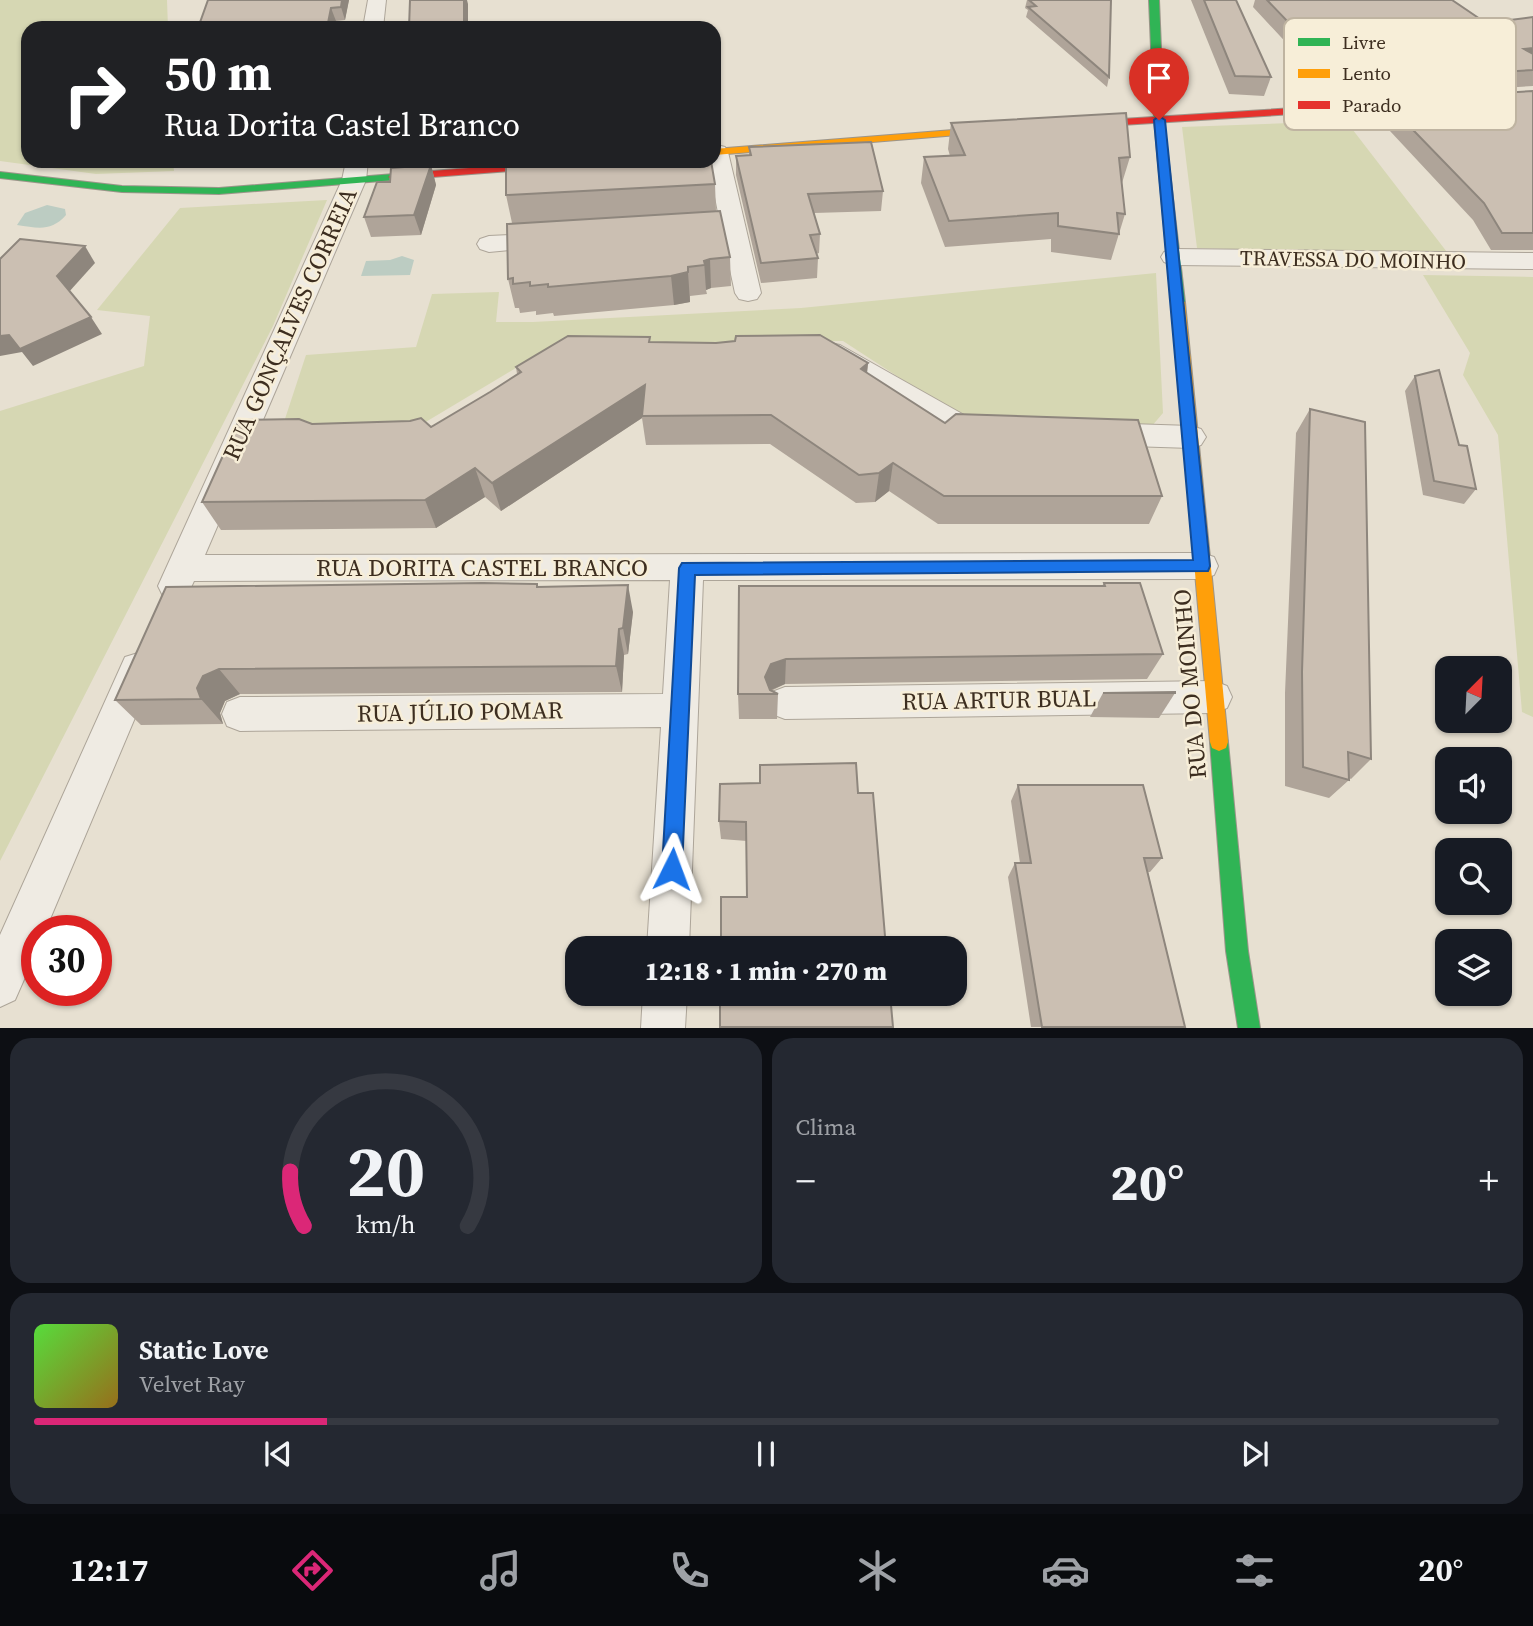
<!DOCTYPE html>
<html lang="pt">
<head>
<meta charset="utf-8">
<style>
	body { margin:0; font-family:"Source Serif 4",serif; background:#242831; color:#f1f3f6; height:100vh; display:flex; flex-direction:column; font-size:26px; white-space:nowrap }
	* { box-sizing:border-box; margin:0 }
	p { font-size:23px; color:#9ea1a6 }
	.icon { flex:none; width:38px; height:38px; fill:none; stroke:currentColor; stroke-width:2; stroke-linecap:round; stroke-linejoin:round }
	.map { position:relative; height:1028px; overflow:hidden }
	.drawer { display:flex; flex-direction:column; gap:10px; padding:10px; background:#0d0f14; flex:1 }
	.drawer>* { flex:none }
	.hud { position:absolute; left:21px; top:21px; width:700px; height:147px; border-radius:21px; box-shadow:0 2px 5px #0004; background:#202124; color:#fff; overflow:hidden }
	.needle { width:46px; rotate:24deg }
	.tools { position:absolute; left:1435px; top:656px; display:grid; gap:14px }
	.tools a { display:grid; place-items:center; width:77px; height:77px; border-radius:14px; background:#171b24; box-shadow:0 2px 5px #0004; font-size:35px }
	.speed { position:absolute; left:21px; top:915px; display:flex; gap:14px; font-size:35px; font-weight:700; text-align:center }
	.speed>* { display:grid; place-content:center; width:91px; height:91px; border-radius:50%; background:#171b24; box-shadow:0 2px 5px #0004; line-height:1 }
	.speed .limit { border:10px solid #d22; background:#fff; color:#111 }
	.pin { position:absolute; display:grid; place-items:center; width:60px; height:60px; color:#fff; margin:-72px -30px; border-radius:50% 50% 50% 0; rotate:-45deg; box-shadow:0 0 7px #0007 }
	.pin .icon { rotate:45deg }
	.me { position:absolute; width:77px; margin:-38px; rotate:3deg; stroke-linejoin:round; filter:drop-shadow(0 0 5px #0008) }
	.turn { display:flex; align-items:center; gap:24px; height:147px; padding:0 28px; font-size:32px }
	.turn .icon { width:91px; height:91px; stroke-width:2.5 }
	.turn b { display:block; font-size:49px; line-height:60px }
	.big { font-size:52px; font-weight:800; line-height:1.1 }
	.drawer .tile { flex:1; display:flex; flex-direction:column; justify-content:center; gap:10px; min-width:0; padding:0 24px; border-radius:21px; background:#242831 }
	.drawer .dial { align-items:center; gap:0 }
	.dial svg { height:182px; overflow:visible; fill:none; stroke:#363941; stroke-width:7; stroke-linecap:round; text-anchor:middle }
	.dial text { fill:#f1f3f6; stroke:none }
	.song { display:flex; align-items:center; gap:21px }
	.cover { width:84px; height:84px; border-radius:10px; background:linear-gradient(135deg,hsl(110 70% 55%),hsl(40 70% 35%)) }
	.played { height:7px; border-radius:4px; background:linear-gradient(90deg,#db2777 20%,#363941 20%) }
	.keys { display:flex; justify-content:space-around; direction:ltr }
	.heat { display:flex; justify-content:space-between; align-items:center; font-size:38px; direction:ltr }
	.drawer .tiles { flex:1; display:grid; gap:10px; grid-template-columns:1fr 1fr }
	.tile:last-child { grid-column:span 2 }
	.trip { position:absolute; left:565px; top:936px; width:402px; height:70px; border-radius:21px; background:#171b24; box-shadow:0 2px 5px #0004; font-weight:800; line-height:70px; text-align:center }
	.menu { display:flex; height:112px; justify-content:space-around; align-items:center; background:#090b0e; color:#9ea1a6 }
	.menu .icon { width:49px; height:49px }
	.menu .selected { color:#db2777 }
	.menu b { font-size:32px; color:#f1f3f6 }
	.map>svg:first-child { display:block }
</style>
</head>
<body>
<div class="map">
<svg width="1533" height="1028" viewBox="0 0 1533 1028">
	<rect width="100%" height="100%" fill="#e7e0d1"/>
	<g fill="#d6d7b3">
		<path d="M0,0H167L168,28H28V161H173L174,171L96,174L0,161Z"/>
		<path d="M1346,121L1450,256L1197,248L1182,127Z"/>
		<path d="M327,200L273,326L0,861V411L144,366L150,316L97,310L180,208Z"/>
		<path d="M1156,273L1163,413L1151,427L969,423L843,341L556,344L419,426L281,431L306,355L416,347L432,294L499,292L496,322H533L801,308Z"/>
		<path d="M1423,275L1533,277V717L1522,712L1498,435L1463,375L1470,353Z"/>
	</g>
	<g fill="#bcccc2">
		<path d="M47,205L65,209L66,215C51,232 38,228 17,225L25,213Z"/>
		<path d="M402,256L414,260L410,275L361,276L366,261L390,260Z"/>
	</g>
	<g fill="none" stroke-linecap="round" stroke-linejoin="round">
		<g stroke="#ada599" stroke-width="2">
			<g id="street">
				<path d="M368,0H386L383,28H363Z"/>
				<path d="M717,145L725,147L728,152L761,293L757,299L748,301L739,299L735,293L723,237L683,239L674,237L671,232L674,227L720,223L708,161H714V146Z"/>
				<path d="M346,161H368L366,180L205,555L1202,553L1214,557L1218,566L1214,575L1202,579L703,580L689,948H647L661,727L240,731L227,726L222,714L227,702L240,697L663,694L670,580L194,581L187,596L175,600L163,596L158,586L342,180Z"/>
				<path d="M551,233L560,235L563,240L560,245L489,252L480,249L477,244L480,239L489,236Z"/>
				<path d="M1173,249L1533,253V269L1173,265L1164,262L1161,257L1164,252Z"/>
				<path d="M830,343L840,345L973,420L999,423L1004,431L999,439L989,442L958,438L820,359L816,352L820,345Z"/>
				<path d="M1100,423L1191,426L1201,429L1206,437L1201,445L1191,448L1100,445L1090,442L1085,434L1090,426Z"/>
				<path d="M138,653L151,657L156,668L45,931H37V950L15,1000L0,1007V935L125,657Z"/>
				<path d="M1214,681L1227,686L1232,697L1227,708L1214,713L785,719L772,714L767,703L772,692L785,687Z"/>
				<path d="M643,994H687L685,1028H641Z"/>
			</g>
		</g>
		<g stroke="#9c958a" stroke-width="2">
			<g id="fast">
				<path d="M1149,0H1159L1164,120L1185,302L1178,306L1171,302L1154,120Z"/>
				<path d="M0,172L122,186L219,188L394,174L400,177L394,180L219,194L122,192L0,178Z"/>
				<path d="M1219,733L1226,736L1228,742L1248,951L1260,1028H1238L1226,951L1210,742L1212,736Z"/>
			</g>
		</g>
		<g stroke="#9c958a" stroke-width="2">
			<g id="slow">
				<path d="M1003,126L1007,127V131L714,155V149Z"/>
				<path d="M1178,298L1185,302L1228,742L1226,748L1219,751L1212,748L1210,742L1171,302Z"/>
			</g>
		</g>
		<g stroke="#9c958a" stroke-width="2">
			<g id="jam">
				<path d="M1533,93V99L1074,128L1069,125L1074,122Z"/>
				<path d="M557,161H607L601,164L394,180L388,177L394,174Z"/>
			</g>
		</g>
		<use href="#street" fill="#efebe3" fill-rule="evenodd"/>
		<use href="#fast" fill="#30b455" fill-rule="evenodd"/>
		<use href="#slow" fill="#ff9f0a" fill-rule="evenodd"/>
		<use href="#jam" fill="#e5322d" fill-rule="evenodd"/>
	</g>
	<g fill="#afa499">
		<path d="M208,0H349L345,20L336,21L334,28H198Z"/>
		<path d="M1027,0H1111L1109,77L1107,87L1026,17L1028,10L1025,8Z"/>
		<path d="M1191,0H1236L1271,77L1264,96L1229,94Z"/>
		<path d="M1255,0H1452L1486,23L1533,17V86L1357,97L1350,89L1331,91L1253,7Z"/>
		<path d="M1533,91V250H1491L1473,220L1376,116L1384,100Z"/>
		<path d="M951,123L1130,157L1122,183L1125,214L1111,260L1051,252V239L945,247L921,183L924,157L950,156L948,149Z"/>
		<path d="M749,147L883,191L881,211L814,213L820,234L819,253L816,254L818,258L817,278L761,283L736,175V156L749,155Z"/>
		<path d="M228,161H251L229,163Z"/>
		<path d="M399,161H444V162L400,166Z"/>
		<path d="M431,165L436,185L421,235L371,237L364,217Z"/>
		<path d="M715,184L716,211L730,257L731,286L711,288L706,290L707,294L690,296V302L674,305L554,316L553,313L536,315V311L520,313L519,308H515L508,279L512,223L506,195Z"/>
		<path d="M650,337V342L868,363L867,373L945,423L1162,496L1149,524H938L889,491L875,502L856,503L770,444L646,445L642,418L501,511L485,497L436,528L221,530L202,502L312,424L431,427L490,392L517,374L516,367Z"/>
		<path d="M1415,376L1459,445L1476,489L1464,504L1423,495L1405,391Z"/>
		<path d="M1310,409L1371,759L1351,779L1349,778V780L1329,798L1285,786V693L1296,433Z"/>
		<path d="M1104,583L1163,654L1147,679L785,684L771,691L778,694L777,719H739L738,694L739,586H1102Z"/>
		<path d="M537,584L538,587L633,612L628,654L624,655L622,692L240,694L225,701L220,713L223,724L141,725L115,700L166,587Z"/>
		<path d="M1103,693H1175L1159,718L1090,717Z"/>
		<path d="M1018,785L1162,858L1150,872H1148L1185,1027H1031L1008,877L1015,863H1020L1011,801Z"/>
		<path d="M858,793L747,897V841L721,839L719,821Z"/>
	</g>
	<g fill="#8e867d">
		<path d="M342,0H349L345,20L341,7Z"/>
		<path d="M464,0H467L468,4V28H464Z"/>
		<path d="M331,8L336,21L334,28H327Z"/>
		<path d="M1533,48V62L1524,49Z"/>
		<path d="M431,165L436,185L421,235L414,215Z"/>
		<path d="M85,246L95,263L68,293L57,276Z"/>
		<path d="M710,259L711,288L706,290L704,261Z"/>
		<path d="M688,272L690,302L674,305L671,276Z"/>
		<path d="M91,317L102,334L33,366L22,352L0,356V336Z"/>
		<path d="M868,363L865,392L861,369Z"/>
		<path d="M645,385L642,418L501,511L492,483Z"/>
		<path d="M893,463L889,491L875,502L879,473Z"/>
		<path d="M475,468L485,497L436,528L425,500Z"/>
		<path d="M628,585L633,612L628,654L623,628Z"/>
		<path d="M619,629L624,655L622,692L616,666Z"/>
		<path d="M786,659L785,684L771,690L769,694L765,677L771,664Z"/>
		<path d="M219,669L240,694L225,701L220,713L223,724L201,699L197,688L203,676Z"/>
	</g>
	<g fill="#cbbfb2" stroke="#8e867d" stroke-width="2">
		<path d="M208,0H342L341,7L331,8L327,28H198Z"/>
		<path d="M410,0H464V28H409Z"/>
		<path d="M1029,0H1111L1109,77L1028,7L1036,6Z"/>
		<path d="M1204,0H1236L1271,77L1235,76Z"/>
		<path d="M1267,0H1452L1486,23L1533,17V48L1524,49L1533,54V70L1365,80L1358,73L1338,74Z"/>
		<path d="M1533,91V233H1502L1484,203L1384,100Z"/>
		<path d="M1126,113L1130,157L1119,158L1125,214L1117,213L1119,234L1058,226V213L949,221L924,157L965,155L951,123Z"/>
		<path d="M871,142L883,191L808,194L820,234L810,235L818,258L761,263L736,156L751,155L749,147Z"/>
		<path d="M506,161H711L715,184L506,195Z"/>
		<path d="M431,165L414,215L364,217L377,182H390L391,168Z"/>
		<path d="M720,211L730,257L710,259L704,261L705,265L688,267V272L671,276L548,287V284L530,286V282L513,284V278L508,279L507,224Z"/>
		<path d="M20,239L85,246L57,276L91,317L20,349L9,335L0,336V259Z"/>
		<path d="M820,335L868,363L861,369L945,423L956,414L1138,420L1162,496H944L893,463L879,473L859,475L771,415L642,416L645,385L492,483L475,468L425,500L202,502L239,420L299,419L312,424L410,421L421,418L431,427L490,392L521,372L516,367L568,336L650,337L649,342L716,343L735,341L736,336Z"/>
		<path d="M1439,370L1459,445L1467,446L1476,489L1434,481L1415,376Z"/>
		<path d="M1310,409L1365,422L1371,759L1348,752L1349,780L1303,767L1302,672Z"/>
		<path d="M483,583L537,584V587L628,585L623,628L619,629L616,666L219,669L203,676L197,688L201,699L115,700L166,587Z"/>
		<path d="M1104,583H1140L1163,654L786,659L771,664L765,677L770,690L778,694H738L739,586H1105Z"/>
		<path d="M1175,692V693H1103Z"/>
		<path d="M856,763L858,793H873L886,948H721V897H747L746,822L719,821L720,784L760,783V765Z"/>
		<path d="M1018,785H1143L1162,858H1144L1185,1027H1042L1015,863H1031Z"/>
		<path d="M720,994H890L893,1027H720Z"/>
	</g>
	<path fill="#1a73e8" stroke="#114b97" stroke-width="2" d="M1159,116L1165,120L1210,566L1208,571L695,575L682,869L679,876L672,879L665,876L662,869L679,568L682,563L1193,560L1154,120Z"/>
	<g text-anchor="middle" stroke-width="5" stroke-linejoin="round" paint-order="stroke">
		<g font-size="21" fill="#3d2e20" stroke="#f7eed8">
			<text transform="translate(1353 260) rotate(1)" y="7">TRAVESSA DO MOINHO</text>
		</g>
		<g font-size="24" fill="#3d2e20" stroke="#f7eed8">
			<text transform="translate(290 324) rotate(-66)" y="8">RUA GONÇALVES CORREIA</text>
			<text x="482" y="576">RUA DORITA CASTEL BRANCO</text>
			<text transform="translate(1190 684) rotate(-95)" y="8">RUA DO MOINHO</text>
			<text transform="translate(999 700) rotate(-1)" y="8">RUA ARTUR BUAL</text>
			<text transform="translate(460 712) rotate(-1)" y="8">RUA JÚLIO POMAR</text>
		</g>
	</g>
	<rect x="1284" y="18" width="232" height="112" rx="10" fill="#f7eed8" stroke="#bfb4a1" stroke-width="2"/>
	<rect x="1298" y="38" width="32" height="8" fill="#30b455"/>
	<rect x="1298" y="69" width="32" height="9" fill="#ff9f0a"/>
	<rect x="1298" y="101" width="32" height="8" fill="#e5322d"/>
	<g font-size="19" fill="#3d2e20">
		<text x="1342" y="49">Livre</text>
		<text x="1342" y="80">Lento</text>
		<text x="1342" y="112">Parado</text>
	</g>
</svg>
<div class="tools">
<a><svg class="needle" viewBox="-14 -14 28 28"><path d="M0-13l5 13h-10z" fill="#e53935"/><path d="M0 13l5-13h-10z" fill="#9ea1a6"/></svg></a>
<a><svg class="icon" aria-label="sound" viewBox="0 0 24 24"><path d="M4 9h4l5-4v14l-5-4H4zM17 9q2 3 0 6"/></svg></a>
<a><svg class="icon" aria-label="search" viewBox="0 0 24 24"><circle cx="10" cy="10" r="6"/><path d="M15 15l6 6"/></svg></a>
<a><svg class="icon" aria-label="layers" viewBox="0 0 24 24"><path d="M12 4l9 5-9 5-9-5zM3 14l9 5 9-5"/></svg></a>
</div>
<div class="speed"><div class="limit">30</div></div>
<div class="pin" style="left:1159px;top:120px;background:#d93025"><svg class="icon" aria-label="arrive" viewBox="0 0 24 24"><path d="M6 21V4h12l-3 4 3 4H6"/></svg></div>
<svg class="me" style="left:672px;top:869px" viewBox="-20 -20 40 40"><path d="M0-17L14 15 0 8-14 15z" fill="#1a73e8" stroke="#fff" stroke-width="4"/></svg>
<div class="trip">12:18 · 1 min · 270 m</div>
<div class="hud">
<div class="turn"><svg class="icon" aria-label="right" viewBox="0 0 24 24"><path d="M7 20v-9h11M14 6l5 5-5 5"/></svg><div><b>50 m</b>Rua Dorita Castel Branco</div></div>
</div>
</div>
<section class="drawer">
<div class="tiles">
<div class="tile dial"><svg viewBox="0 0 100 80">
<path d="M14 69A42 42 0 1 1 86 69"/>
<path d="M14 69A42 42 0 0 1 8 45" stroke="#db2777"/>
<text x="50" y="56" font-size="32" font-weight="700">20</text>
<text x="50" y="72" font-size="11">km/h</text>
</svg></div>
<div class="tile"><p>Clima</p>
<div class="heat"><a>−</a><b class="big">20°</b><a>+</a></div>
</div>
<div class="tile">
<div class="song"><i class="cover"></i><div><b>Static Love</b><p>Velvet Ray</p></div></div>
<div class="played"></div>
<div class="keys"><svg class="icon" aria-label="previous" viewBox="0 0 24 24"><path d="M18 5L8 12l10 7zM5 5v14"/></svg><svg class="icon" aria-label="pause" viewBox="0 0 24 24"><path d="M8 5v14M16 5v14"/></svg><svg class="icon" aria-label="next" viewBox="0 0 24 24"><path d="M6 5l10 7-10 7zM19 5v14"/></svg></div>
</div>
</div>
</section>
<nav class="menu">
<b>12:17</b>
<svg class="icon selected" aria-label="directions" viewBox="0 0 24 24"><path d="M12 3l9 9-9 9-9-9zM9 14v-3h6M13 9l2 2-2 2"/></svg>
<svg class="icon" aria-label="music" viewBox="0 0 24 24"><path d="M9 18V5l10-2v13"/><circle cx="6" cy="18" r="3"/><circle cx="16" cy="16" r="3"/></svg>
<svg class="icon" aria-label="phone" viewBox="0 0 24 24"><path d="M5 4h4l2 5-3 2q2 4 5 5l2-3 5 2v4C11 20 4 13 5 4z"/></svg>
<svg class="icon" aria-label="climate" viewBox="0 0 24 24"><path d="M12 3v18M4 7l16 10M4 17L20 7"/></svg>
<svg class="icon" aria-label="car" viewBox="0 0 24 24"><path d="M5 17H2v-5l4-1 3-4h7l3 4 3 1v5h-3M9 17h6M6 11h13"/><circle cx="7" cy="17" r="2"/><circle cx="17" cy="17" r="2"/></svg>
<svg class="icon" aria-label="filters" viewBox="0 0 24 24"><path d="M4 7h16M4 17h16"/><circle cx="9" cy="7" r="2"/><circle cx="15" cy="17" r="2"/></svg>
<b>20°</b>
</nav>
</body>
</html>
